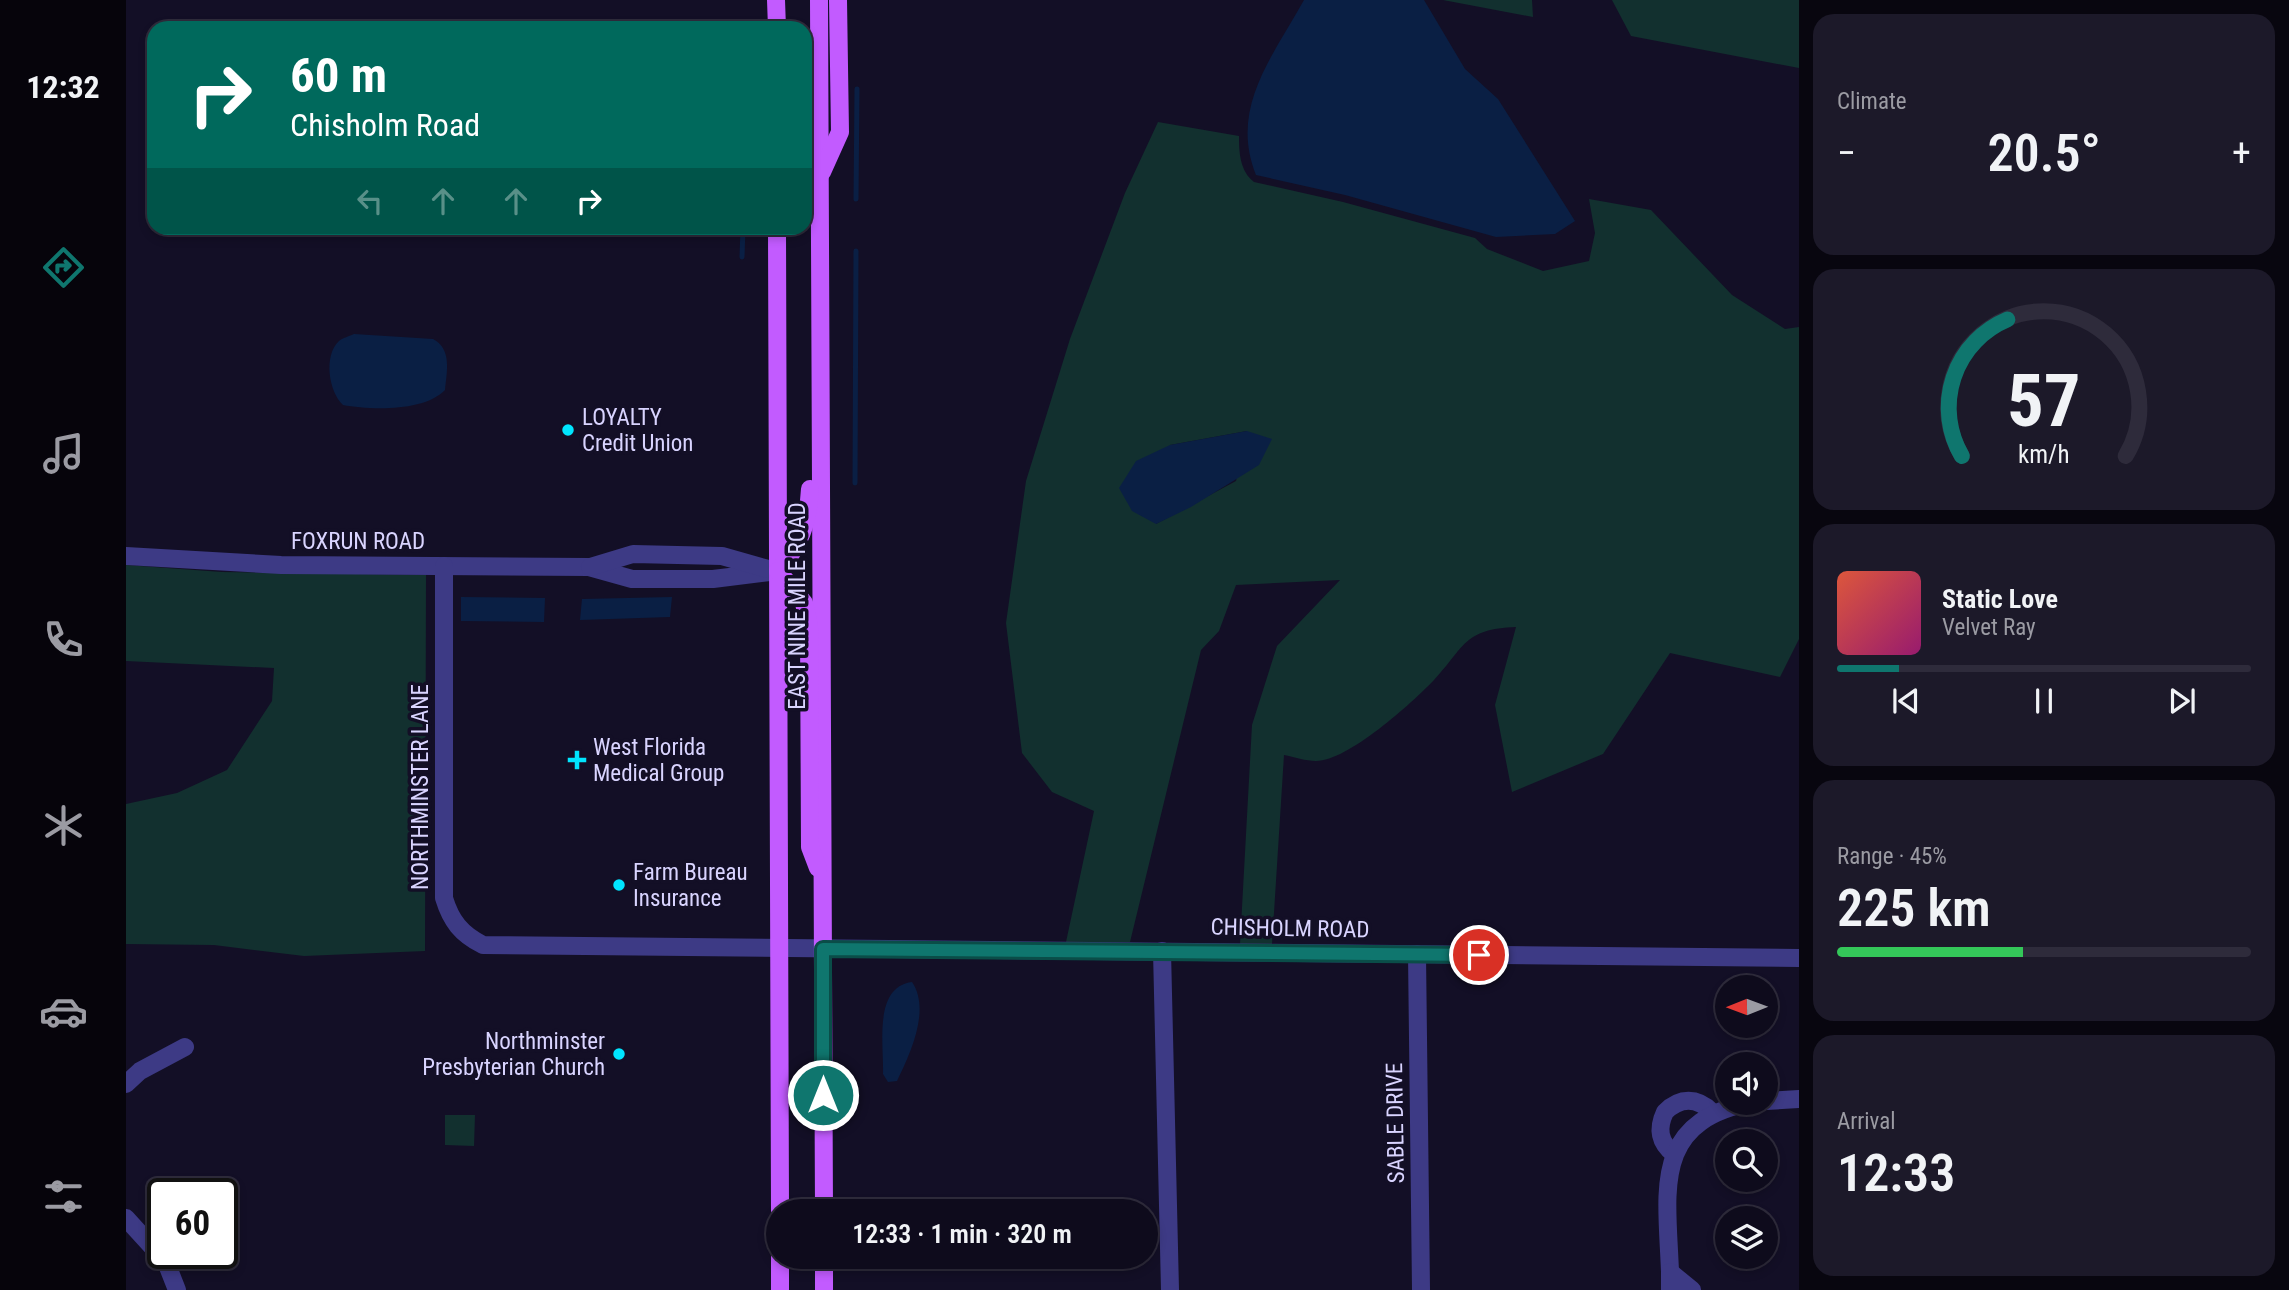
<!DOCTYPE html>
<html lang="en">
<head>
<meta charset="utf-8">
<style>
	body { margin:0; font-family:"Roboto Condensed",sans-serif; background:#1c1929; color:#f1f3f6; height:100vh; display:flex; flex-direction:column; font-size:26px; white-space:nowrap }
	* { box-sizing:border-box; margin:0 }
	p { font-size:23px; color:#9b9ba3 }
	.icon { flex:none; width:38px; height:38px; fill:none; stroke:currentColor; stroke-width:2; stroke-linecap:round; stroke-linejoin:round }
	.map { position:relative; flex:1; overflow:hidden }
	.drawer { display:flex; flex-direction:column; gap:14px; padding:14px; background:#08060f; width:490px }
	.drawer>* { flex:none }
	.guide { position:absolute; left:21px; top:21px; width:665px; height:214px; border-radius:21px; box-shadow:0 4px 10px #0003,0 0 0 2px #2e2b3b; background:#00695c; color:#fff; overflow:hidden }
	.needle { width:46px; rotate:269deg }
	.tools { position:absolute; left:1589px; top:975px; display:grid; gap:14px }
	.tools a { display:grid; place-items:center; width:63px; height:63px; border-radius:50%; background:#0e0b1c; box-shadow:0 4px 10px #0003,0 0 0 2px #2e2b3b; font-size:35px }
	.speed { position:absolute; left:21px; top:1178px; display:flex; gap:14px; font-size:35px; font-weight:700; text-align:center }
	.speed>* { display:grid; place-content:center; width:91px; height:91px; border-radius:50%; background:#0e0b1c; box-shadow:0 4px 10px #0003,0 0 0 2px #2e2b3b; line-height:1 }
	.speed .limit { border:4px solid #111; border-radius:10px; background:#fff; color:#111 }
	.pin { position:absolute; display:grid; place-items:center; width:60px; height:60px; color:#fff; margin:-30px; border:4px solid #fff; border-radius:50%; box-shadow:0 2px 7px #0007 }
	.me { position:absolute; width:77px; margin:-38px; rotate:0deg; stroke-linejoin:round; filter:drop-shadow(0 0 5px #0008) }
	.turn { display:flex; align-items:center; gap:24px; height:147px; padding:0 28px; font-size:32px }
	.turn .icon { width:91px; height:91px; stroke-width:2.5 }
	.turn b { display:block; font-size:49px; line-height:60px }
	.lanes { display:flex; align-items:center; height:66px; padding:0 28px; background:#0003; justify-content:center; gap:35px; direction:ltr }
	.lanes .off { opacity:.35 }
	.big { font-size:52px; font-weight:600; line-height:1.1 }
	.drawer .card { flex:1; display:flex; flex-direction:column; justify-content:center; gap:10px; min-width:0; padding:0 24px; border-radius:21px; background:#1c1929 }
	.drawer .dial { align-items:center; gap:0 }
	.dial svg { height:182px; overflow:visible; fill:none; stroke:#2e2b3b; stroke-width:7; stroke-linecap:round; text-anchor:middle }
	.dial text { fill:#f1f3f6; stroke:none }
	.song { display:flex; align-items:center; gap:21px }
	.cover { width:84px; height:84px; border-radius:10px; background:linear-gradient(135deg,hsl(10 70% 55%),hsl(320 70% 35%)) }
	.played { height:7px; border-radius:4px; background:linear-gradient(90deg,#0f766e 15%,#2e2b3b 15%) }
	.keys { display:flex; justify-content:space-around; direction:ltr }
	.heat { display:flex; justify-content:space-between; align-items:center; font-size:38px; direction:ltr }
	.charge { height:10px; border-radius:5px; background:linear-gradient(90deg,#34c759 45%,#2e2b3b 0) }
	.trip { position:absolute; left:640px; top:1199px; width:392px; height:70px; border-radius:35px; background:#0e0b1c; box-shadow:0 4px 10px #0003,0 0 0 2px #2e2b3b; font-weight:600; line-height:70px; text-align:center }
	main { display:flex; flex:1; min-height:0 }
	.dock { display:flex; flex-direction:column; width:126px; justify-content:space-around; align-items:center; background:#06040b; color:#9b9ba3 }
	.dock .icon { width:49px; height:49px }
	.dock .active { color:#0f766e }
	.dock b { font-size:32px; color:#f1f3f6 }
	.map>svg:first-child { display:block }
</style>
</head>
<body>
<main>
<nav class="dock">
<b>12:32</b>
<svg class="icon active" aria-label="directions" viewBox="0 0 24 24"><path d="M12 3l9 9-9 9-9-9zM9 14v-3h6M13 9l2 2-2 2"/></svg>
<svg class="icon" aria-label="music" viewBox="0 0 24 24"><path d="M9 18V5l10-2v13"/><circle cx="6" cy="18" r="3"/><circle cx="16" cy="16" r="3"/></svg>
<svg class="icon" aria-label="phone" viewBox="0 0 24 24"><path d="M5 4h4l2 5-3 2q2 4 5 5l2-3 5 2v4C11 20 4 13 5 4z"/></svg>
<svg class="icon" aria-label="climate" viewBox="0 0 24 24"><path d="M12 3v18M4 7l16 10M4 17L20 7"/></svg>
<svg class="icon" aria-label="car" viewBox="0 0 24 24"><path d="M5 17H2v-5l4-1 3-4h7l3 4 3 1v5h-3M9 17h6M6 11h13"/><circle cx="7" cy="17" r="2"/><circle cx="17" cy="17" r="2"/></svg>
<svg class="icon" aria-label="filters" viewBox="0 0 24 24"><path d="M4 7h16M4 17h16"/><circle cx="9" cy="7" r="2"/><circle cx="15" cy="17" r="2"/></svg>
</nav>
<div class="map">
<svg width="1673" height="1290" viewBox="0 0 1673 1290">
	<rect width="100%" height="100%" fill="#130f26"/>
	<g fill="#12302f" fill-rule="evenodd">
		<path d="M1317,0H1406L1407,17Z"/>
		<path d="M1486,0H1673V68L1505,36Z"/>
		<path d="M1032,122L1113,136C1113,153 1114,171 1128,182L1217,202L1349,238L1361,249L1417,271L1463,261L1469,233L1463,199L1525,210L1606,295L1659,329L1673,327V639L1654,677L1544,653L1477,754L1386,792L1369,705L1390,627C1337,629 1339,647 1308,680C1286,703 1222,761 1190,761C1180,761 1168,757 1158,755L1146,944H1114L1126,725L1151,646L1214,580L1110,585L1093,631L1075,650L1004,942H940L968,811L926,792L896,753L880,623L900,481L944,339L999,193ZM1121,431L1110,481L1030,524L1044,445Z"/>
		<path d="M0,565L96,572L300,575L299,951L178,956L88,945L0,944V804L51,793L101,770L146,701L148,668L0,661Z"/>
		<path d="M319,1115H349L348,1146L319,1145Z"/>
	</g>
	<g fill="#0a1f44">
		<path d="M1178,0H1298L1339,69L1372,99L1449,221L1429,234L1370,237L1219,195L1130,175C1103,108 1147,56 1178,0Z"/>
		<path d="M228,334L307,339C326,349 321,371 319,390C298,412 244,410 217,405C203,392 197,356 213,341C216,338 224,336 228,334Z"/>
		<path d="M1121,431L1146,439L1133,465L1065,507L1030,524L1006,511L993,488L1010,461L1044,445Z"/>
		<path d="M335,597L419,598L418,622L335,621Z"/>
		<path d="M546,597L544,617L454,620L456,599Z"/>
		<path d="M786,982C805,1010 784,1054 771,1081L762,1082L757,1074C758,1045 747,987 786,982Z"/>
	</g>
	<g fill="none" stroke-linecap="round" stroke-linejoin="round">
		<g stroke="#0a1f44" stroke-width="5">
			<path d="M730,199L731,89"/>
			<path d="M616,257L617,228"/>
			<path d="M729,483L730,251"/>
		</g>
		<g stroke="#3d3a85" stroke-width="18">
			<path d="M0,556L155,565L463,567L506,579H587L652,571"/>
			<path d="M318,566V898C325,921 335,934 357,945L1673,958"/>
			<path d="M464,567L507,554L596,556L642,569"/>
			<path d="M1036,951L1044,1290"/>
			<path d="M1291,954L1295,1290"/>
			<path d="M0,1084L14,1071L59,1047"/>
			<path d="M1640,1101L1673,1099"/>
			<path d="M1548,1154C1533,1142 1531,1129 1539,1112C1554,1097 1571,1097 1586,1112"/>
			<path d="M0,1218L40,1262L51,1290"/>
			<path d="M1544,1272C1541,1190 1525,1121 1627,1102"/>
			<path d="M1544,1290V1272L1566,1290"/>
		</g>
		<g stroke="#c25bff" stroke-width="18">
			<path d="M650,0L651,28"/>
			<path d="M693,0L698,1211"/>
			<path d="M696,172L714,132L712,0"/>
			<path d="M651,228L654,1211"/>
			<path d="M652,571C674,545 682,524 684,489"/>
			<path d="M652,571L678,603L683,626L684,847L692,868"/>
			<path d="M654,1256V1290"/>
			<path d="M698,1290V1256"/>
		</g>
	</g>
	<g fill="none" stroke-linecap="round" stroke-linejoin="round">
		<g stroke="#0a4d48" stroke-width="18">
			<path id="route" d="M697,1095V949L1353,955"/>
		</g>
		<use href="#route" stroke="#0f766e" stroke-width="12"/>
	</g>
	<g fill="#00e5ff" stroke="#130f26" stroke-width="2.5">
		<circle cx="442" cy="430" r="7"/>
		<path d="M447.5 749.5h7v7h7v7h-7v7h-7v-7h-7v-7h7z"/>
		<circle cx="493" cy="885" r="7"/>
		<circle cx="493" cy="1054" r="7"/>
	</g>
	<g text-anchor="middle" stroke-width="7" stroke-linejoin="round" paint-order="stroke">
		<g font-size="23" fill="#d9d4ff" stroke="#130f26" text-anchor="start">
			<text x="456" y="425">LOYALTY<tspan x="456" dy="26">Credit Union</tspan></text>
			<text x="467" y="755">West Florida<tspan x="467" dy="26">Medical Group</tspan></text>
			<text x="507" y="880">Farm Bureau<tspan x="507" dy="26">Insurance</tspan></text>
			<text x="479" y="1049" text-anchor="end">Northminster<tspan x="479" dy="26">Presbyterian Church</tspan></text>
		</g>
		<g font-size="23" fill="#d9d4ff" stroke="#130f26">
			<text x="232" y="549">FOXRUN ROAD</text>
			<text transform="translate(671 606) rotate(-90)" y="8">EAST NINE MILE ROAD</text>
			<text transform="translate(294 787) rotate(-90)" y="8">NORTHMINSTER LANE</text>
			<text transform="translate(1164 928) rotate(1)" y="8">CHISHOLM ROAD</text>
			<text transform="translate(1269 1123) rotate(-91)" y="8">SABLE DRIVE</text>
		</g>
	</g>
</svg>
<div class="tools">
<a><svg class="needle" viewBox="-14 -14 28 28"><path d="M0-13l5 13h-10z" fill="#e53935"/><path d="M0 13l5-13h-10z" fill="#9b9ba3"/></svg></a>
<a><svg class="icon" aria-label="sound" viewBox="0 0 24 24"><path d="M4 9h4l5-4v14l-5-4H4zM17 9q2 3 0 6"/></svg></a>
<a><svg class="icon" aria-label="search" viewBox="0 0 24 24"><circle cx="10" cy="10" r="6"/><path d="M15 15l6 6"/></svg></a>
<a><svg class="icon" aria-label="layers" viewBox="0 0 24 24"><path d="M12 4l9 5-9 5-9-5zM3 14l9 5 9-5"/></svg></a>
</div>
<div class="speed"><div class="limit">60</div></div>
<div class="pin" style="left:1353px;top:955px;background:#d93025"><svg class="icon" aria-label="arrive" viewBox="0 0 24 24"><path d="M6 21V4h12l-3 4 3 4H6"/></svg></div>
<svg class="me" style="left:697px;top:1095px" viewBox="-20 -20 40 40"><circle r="17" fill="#0f766e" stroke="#fff" stroke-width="3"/><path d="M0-11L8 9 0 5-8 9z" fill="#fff"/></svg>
<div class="trip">12:33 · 1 min · 320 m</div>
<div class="guide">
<div class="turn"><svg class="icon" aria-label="right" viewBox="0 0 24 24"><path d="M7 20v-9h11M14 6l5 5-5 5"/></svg><div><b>60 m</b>Chisholm Road</div></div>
<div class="lanes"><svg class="icon off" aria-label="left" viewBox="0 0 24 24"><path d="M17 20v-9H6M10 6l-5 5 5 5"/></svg><svg class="icon off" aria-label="ahead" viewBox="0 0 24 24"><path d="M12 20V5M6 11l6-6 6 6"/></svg><svg class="icon off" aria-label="ahead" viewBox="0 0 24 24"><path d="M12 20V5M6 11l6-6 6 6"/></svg><svg class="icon" aria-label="right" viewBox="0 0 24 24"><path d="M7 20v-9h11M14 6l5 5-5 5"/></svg></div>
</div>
</div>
<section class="drawer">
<div class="card"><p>Climate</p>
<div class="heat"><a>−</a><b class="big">20.5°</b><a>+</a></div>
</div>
<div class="card dial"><svg viewBox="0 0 100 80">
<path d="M14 69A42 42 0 1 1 86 69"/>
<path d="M14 69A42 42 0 0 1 34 9" stroke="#0f766e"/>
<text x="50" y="56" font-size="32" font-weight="700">57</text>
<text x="50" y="72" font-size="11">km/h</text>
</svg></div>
<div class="card">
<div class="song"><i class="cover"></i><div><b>Static Love</b><p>Velvet Ray</p></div></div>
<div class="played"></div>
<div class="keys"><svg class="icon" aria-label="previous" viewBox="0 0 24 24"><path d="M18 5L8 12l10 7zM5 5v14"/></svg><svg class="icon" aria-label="pause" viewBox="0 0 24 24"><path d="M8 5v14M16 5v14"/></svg><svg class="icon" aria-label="next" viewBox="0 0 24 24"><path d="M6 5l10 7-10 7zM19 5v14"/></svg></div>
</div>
<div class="card"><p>Range · 45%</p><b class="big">225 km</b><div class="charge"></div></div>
<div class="card"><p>Arrival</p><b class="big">12:33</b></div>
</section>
</main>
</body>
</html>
